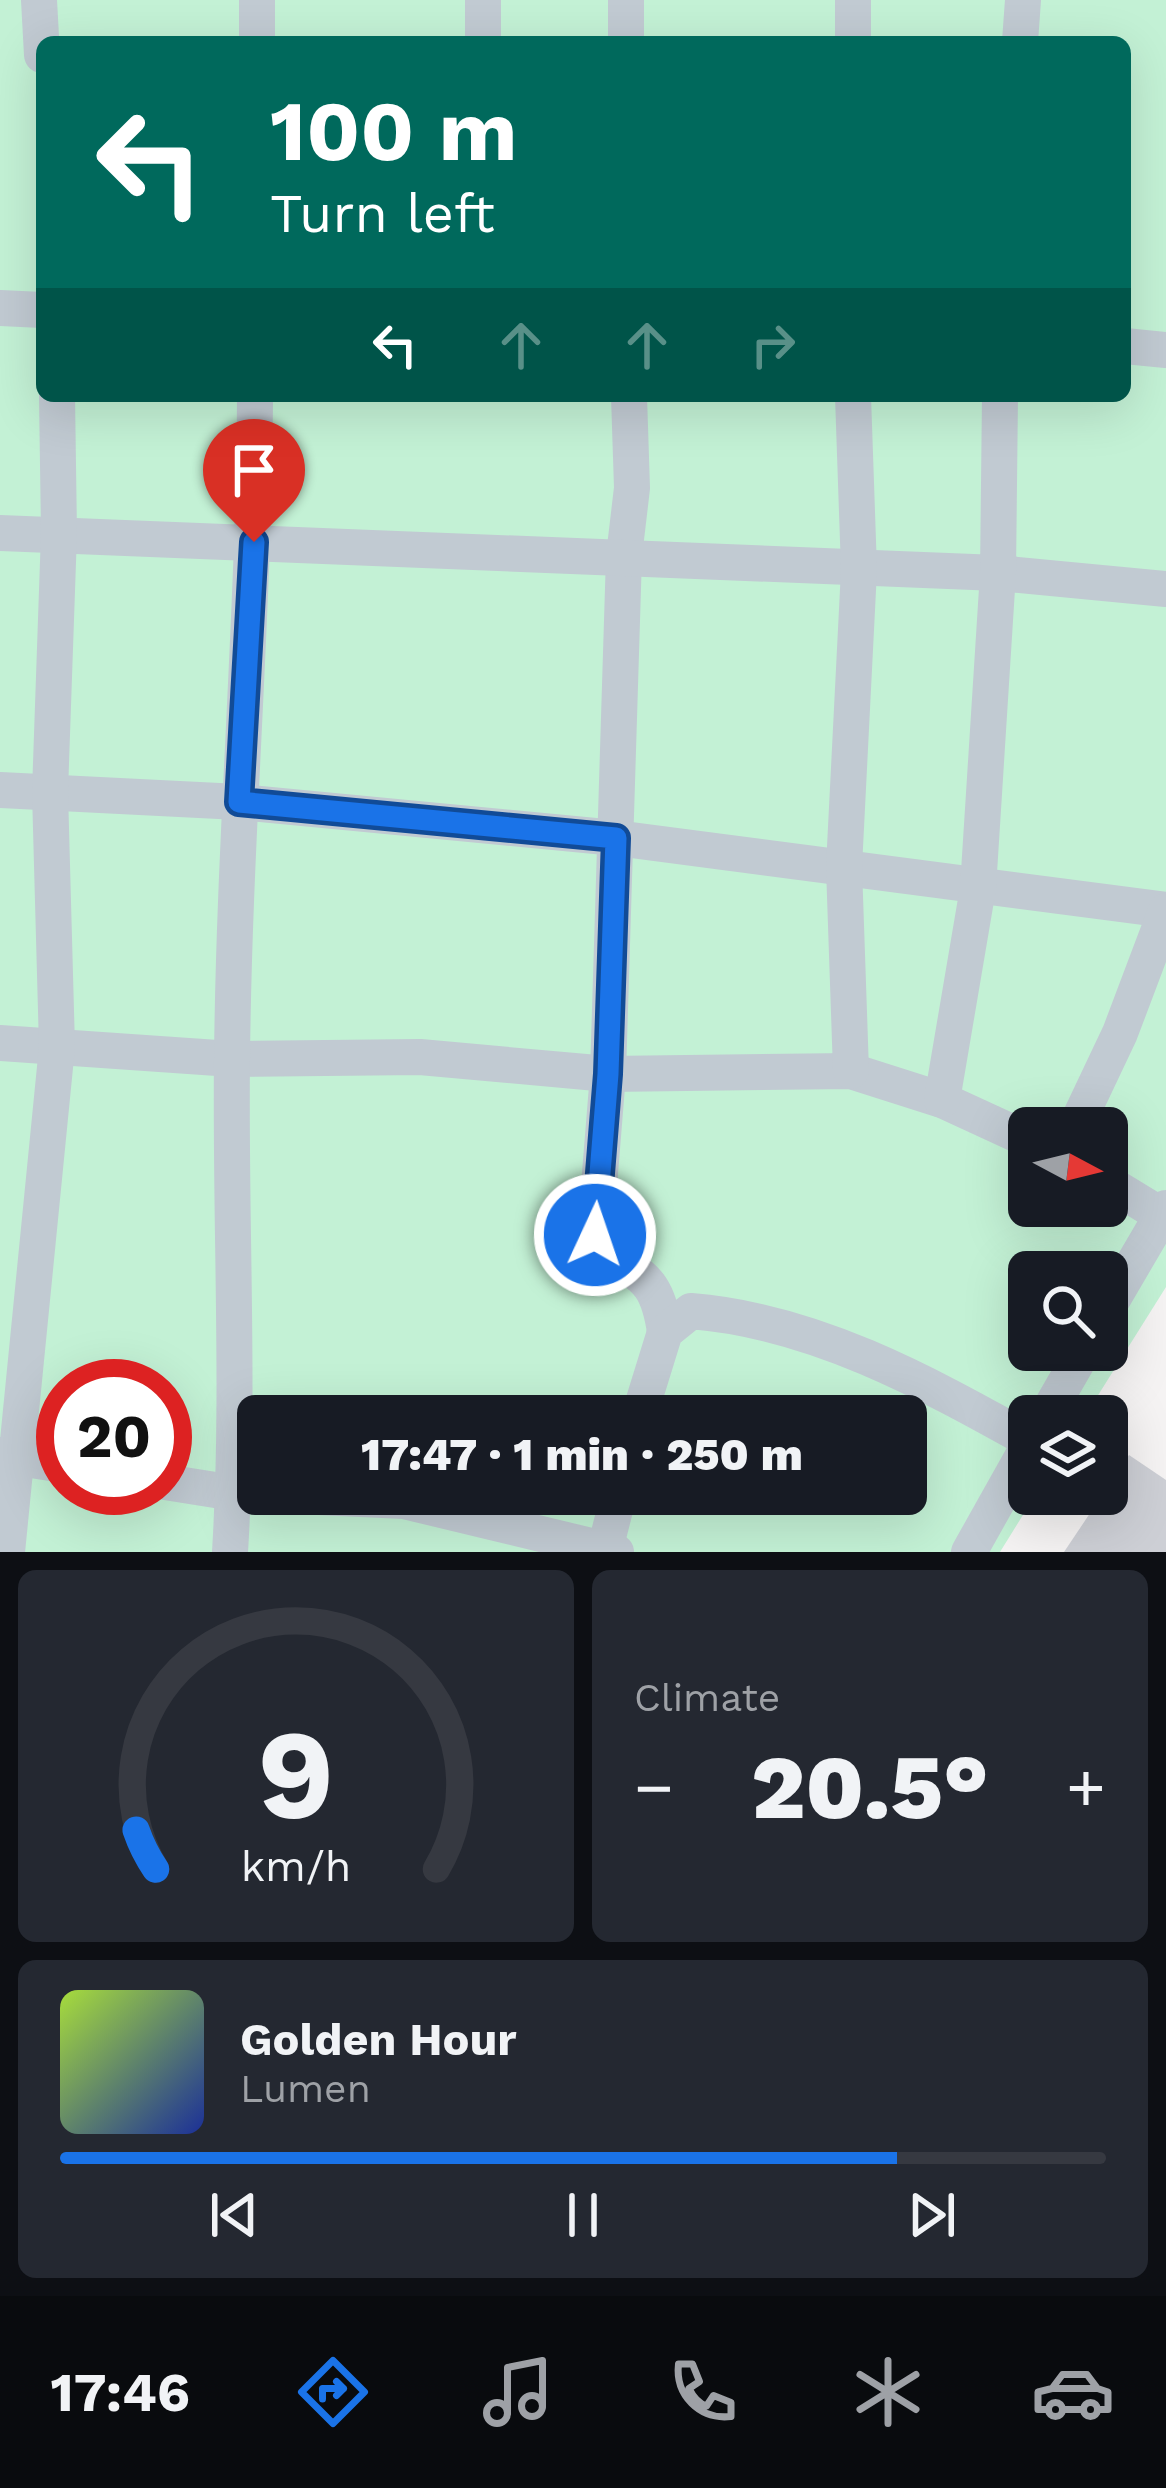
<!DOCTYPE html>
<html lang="en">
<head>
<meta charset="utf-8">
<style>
	body { margin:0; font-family:"Work Sans",sans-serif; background:#242831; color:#f1f3f6; height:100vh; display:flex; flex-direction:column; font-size:45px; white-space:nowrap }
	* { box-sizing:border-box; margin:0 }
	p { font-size:39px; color:#9ea1a6 }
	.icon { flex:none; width:66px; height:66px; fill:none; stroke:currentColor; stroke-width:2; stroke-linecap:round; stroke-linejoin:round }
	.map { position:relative; height:1552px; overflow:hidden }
	.sheet { display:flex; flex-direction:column; gap:18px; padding:18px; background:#0d0f14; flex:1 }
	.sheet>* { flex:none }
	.banner { position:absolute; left:36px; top:36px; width:1095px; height:366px; border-radius:18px; box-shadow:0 12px 48px #0002; background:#00695c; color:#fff; overflow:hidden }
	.needle { width:78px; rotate:97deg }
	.controls { position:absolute; left:1008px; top:1107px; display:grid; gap:24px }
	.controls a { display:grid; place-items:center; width:120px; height:120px; border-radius:18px; background:#171b24; box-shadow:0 12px 48px #0002; font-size:60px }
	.speed { position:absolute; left:36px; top:1359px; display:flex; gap:24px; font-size:60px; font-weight:700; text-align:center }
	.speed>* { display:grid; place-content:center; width:156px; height:156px; border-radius:50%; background:#171b24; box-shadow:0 12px 48px #0002; line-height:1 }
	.speed .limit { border:18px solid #d22; background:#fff; color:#111 }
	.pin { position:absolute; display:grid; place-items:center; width:102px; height:102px; color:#fff; margin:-123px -51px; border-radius:50% 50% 50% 0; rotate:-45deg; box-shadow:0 0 12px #0007 }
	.pin .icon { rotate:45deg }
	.me { position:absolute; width:132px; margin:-66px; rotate:3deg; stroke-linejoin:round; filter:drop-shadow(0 0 9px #0008) }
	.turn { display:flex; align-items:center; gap:42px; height:252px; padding:0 36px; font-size:54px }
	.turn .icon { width:156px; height:156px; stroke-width:2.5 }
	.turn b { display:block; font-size:84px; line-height:102px }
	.lanes { display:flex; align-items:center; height:114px; padding:0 36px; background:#0003; justify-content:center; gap:60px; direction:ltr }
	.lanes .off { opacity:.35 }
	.big { font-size:90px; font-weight:800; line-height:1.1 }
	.sheet .tile { flex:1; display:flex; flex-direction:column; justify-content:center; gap:18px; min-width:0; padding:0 42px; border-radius:18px; background:#242831 }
	.sheet .dial { align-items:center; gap:0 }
	.dial svg { height:312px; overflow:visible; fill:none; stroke:#363941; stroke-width:7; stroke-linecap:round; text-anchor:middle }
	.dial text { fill:#f1f3f6; stroke:none }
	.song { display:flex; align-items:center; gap:36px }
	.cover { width:144px; height:144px; border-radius:18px; background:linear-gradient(135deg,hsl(80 70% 55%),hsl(230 70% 35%)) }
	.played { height:12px; border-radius:6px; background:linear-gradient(90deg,#1a73e8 80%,#363941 80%) }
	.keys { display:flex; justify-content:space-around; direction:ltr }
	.heat { display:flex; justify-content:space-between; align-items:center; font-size:66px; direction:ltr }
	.sheet .tiles { flex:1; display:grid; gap:18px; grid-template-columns:1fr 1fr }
	.tile:last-child { grid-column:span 2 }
	.trip { position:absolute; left:237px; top:1395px; width:690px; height:120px; border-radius:18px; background:#171b24; box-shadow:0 12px 48px #0002; font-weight:800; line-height:120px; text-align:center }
	.menu { display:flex; height:192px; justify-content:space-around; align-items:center; background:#090b0e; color:#9ea1a6 }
	.menu .icon { width:84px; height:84px }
	.menu .current { color:#1a73e8 }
	.menu b { font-size:54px; color:#f1f3f6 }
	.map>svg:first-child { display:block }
</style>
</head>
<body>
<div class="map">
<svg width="1166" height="1552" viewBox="0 0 1166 1552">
	<rect width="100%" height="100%" fill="#f5f3f3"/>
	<path fill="#c3f1d5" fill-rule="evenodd" d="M0,0H1166V1287L1085,1416H1029V1494H1036L1000,1552H0ZM42,42H1125V396H42ZM1029,1128H1107V1206H1029ZM1029,1272H1107V1350H1029ZM63,1386H165V1488H63ZM258,1416H906V1494H258Z"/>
	<path fill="#cdcfd5" d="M1129,1455L1166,1480V1552H1064Z"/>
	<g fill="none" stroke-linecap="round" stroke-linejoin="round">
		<g stroke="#c1cad2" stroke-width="36">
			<path d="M39,0L42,55"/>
			<path d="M257,42V0"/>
			<path d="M483,42V0"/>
			<path d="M626,42V0"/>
			<path d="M853,42V0"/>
			<path d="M1020,42L1023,0"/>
			<path d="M0,308L42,310"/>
			<path d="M1125,346L1166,350"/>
			<path d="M629,396L632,488L624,556L608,1074L595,1235C627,1281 655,1261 665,1332"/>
			<path d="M0,533L998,573L1166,589"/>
			<path d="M0,790L239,802L616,838L1166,910"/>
			<path d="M0,1043L232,1059L420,1057L608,1074L851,1071L942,1100L1029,1140"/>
			<path d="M851,1071L844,867L859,570L853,396"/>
			<path d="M942,1100L978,888L998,573L1000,396"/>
			<path d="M1075,1128L1120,1033L1166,911"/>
			<path d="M1107,1182L1161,1215"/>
			<path d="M1107,1309L1166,1208"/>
			<path d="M639,1416L665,1332L691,1311C814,1321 923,1381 1029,1440"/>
			<path d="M1046,1416L1084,1350"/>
			<path d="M0,1455L63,1465"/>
			<path d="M165,1482L234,1493L404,1501L616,1552"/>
			<path d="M605,1549L619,1494"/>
			<path d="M7,1552L57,1047L50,792L59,533L57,396"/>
			<path d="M230,1552C240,1389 230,1224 232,1060C234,839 254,618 255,396"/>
			<path d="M969,1552L1029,1445"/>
		</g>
	</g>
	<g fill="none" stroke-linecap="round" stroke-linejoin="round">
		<g stroke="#114b97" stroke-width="30">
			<path id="route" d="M254,542L239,802L616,838L608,1074L595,1235"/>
		</g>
		<use href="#route" stroke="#1a73e8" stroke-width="21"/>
	</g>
</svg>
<div class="controls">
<a><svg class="needle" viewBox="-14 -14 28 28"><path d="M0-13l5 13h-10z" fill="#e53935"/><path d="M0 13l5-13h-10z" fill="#9ea1a6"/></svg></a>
<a><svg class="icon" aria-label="search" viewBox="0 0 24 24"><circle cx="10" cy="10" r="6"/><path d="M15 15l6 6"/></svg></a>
<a><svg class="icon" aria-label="layers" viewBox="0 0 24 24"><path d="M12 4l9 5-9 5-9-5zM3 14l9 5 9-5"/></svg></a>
</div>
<div class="speed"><div class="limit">20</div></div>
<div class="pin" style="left:254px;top:542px;background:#d93025"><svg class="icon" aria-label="arrive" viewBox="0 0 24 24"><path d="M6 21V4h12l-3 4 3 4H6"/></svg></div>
<svg class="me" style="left:595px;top:1235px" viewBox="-20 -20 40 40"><circle r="17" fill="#1a73e8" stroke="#fff" stroke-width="3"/><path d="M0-11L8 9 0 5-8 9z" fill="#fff"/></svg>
<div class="trip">17:47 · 1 min · 250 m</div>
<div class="banner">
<div class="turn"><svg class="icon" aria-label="left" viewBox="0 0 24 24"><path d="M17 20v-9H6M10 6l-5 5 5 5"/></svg><div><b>100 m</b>Turn left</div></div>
<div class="lanes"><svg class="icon" aria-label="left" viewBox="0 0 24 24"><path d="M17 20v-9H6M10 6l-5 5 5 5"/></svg><svg class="icon off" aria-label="ahead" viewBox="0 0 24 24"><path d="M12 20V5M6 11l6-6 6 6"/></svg><svg class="icon off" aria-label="ahead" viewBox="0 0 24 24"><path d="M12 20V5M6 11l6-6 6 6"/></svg><svg class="icon off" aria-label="right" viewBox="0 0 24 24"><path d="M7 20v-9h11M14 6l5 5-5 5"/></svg></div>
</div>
</div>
<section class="sheet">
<div class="tiles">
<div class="tile dial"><svg viewBox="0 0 100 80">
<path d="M14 69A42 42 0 1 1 86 69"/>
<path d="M14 69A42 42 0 0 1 9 59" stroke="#1a73e8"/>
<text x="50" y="56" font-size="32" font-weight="700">9</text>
<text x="50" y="72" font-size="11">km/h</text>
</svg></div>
<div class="tile"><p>Climate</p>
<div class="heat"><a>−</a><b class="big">20.5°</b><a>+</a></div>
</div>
<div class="tile">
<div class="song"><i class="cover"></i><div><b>Golden Hour</b><p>Lumen</p></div></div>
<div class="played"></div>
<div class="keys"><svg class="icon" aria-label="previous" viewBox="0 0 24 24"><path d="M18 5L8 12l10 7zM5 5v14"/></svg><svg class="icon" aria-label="pause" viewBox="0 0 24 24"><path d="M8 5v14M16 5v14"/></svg><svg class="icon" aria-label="next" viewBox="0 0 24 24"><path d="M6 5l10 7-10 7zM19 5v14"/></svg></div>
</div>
</div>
</section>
<nav class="menu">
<b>17:46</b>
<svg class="icon current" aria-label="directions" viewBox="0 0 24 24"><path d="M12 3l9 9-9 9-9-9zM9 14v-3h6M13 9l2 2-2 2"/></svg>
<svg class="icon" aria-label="music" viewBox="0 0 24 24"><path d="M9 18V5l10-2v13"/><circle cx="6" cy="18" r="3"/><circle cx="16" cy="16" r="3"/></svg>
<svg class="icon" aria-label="phone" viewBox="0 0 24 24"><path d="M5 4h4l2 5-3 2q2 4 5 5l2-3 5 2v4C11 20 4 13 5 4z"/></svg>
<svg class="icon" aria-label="climate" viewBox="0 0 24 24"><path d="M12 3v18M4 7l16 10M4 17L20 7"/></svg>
<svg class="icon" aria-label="car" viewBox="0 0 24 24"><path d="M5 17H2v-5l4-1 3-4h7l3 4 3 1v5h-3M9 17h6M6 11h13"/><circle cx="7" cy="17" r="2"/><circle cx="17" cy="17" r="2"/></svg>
</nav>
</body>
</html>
